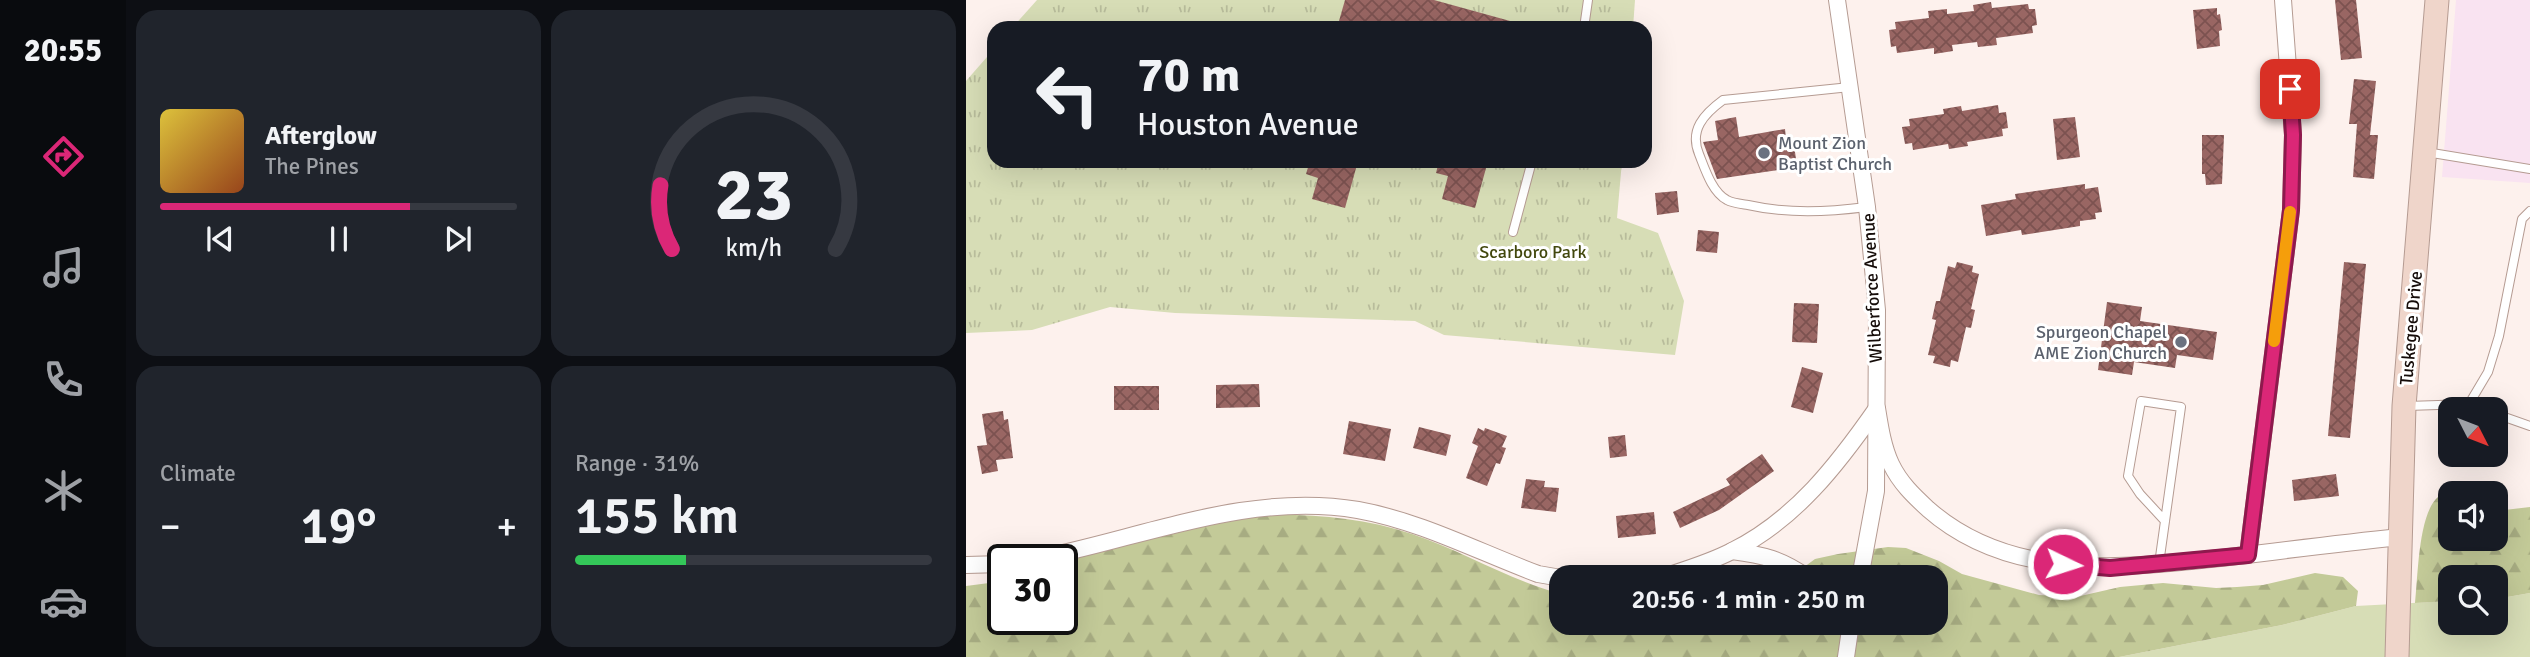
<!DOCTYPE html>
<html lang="en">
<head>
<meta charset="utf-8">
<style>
	body { margin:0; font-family:Signika,sans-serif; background:#20242c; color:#f1f3f6; height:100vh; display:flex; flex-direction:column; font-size:26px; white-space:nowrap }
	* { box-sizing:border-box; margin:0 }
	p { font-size:23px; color:#9ea1a6 }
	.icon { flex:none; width:38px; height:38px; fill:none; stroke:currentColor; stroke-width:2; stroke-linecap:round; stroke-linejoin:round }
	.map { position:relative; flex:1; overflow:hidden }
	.details { display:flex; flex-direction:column; gap:10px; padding:10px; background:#0d0f14; width:840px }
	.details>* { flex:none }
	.guide { position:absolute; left:21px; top:21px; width:665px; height:147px; border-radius:21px; box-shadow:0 7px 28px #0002; background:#171b24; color:#f1f3f6; overflow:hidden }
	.needle { width:46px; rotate:132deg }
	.controls { position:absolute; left:1472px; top:397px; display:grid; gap:14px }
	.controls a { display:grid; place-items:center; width:70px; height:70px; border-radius:14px; background:#171b24; box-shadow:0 7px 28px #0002; font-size:35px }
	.speed { position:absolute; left:21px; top:544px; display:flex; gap:14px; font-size:35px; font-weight:700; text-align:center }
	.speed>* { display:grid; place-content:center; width:91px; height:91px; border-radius:50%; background:#171b24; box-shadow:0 7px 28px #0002; line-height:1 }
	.speed .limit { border:4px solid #111; border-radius:10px; background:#fff; color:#111 }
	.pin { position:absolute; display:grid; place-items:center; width:60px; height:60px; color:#fff; margin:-30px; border-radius:14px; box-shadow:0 4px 10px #0006 }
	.me { position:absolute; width:77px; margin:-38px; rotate:94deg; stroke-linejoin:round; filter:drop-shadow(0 0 5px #0008) }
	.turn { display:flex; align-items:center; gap:24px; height:147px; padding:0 35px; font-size:32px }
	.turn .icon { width:91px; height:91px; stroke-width:2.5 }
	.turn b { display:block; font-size:49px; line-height:60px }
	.big { font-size:52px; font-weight:600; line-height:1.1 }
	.details .widget { flex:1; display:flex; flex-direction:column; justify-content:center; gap:10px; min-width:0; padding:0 24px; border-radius:21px; background:#20242c }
	.details .dial { align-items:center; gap:0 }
	.dial svg { height:182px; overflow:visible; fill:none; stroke:#363941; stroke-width:7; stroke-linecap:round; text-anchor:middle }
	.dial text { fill:#f1f3f6; stroke:none }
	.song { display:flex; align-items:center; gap:21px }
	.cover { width:84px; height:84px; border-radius:10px; background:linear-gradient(135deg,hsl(50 70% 55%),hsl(20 70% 35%)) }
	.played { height:7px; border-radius:4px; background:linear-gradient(90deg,#db2777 70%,#363941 70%) }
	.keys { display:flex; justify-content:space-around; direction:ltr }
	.heat { display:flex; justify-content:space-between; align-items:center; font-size:38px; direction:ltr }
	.charge { height:10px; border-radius:5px; background:linear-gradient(90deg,#34c759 31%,#363941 0) }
	.details .tiles { flex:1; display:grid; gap:10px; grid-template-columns:repeat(2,1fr) }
	.trip { position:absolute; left:583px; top:565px; width:399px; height:70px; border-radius:21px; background:#171b24; box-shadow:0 7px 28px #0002; font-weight:600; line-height:70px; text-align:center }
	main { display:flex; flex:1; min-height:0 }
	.tabs { display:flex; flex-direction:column; width:126px; justify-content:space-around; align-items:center; background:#090b0e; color:#9ea1a6 }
	.tabs .icon { width:49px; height:49px }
	.tabs .on { color:#db2777 }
	.tabs b { font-size:32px; color:#f1f3f6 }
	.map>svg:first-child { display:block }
</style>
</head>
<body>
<main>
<nav class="tabs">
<b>20:55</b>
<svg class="icon on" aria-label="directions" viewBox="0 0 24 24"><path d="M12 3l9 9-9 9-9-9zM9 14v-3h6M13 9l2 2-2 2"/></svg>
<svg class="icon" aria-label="music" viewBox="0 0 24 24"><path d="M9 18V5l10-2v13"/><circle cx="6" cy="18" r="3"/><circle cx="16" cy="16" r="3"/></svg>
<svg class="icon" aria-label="phone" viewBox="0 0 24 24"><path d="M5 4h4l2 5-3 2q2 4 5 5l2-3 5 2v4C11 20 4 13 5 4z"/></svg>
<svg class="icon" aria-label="climate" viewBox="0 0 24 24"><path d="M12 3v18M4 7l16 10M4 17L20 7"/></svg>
<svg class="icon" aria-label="car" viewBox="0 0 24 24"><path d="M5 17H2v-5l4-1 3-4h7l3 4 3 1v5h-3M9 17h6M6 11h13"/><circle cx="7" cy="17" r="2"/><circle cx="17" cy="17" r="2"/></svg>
</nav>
<section class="details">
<div class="tiles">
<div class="widget">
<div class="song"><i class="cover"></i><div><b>Afterglow</b><p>The Pines</p></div></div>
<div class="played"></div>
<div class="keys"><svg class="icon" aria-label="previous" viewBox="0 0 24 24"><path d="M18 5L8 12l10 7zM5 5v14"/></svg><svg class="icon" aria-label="pause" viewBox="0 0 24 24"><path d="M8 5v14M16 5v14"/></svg><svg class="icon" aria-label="next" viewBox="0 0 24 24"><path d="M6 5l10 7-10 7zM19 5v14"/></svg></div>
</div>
<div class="widget dial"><svg viewBox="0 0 100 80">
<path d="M14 69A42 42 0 1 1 86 69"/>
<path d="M14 69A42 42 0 0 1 9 41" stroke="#db2777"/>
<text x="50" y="56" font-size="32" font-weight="700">23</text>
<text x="50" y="72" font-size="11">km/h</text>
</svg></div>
<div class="widget"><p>Climate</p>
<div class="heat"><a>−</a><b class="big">19°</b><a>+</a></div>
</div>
<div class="widget"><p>Range · 31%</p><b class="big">155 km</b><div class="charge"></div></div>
</div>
</section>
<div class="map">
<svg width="1564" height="657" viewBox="0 0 1564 657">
	<defs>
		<pattern id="forest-firs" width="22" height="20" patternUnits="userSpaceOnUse" patternTransform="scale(1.75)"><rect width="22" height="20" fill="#c3ca98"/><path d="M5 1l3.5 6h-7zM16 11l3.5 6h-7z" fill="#a7ac82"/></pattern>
		<pattern id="park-tufts" width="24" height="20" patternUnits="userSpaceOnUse" patternTransform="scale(1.75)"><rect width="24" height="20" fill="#d7ddb6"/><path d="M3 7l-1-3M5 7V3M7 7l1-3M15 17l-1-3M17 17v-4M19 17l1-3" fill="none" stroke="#b8bc9b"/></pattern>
		<pattern id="building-cross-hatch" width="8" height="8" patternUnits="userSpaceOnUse" patternTransform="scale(1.75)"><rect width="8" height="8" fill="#996663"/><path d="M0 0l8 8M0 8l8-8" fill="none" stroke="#7c5250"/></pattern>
	</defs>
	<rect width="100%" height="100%" fill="#fdf1ed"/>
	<path fill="#f9e3f1" d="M1490,0H1564V183L1476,177Z"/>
	<path fill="#d7ddb6" d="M1564,593V657H1153L1316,625L1390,606L1484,601V623H1530V599Z"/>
	<g fill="url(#forest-firs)">
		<path d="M1483,493H1485L1484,539H1530V511L1564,507V593L1530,599V578H1484V601L1449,603C1452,578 1452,514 1472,497C1475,495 1479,494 1483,493Z"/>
		<path d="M298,515C349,514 398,518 446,534C497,551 543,580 595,594V623H970V578L758,577L774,573H830L849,559L872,554L922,547L940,548L973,561L996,574L1073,595L1110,597L1154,587L1197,583L1250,588L1271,587L1297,585L1349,573L1377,577L1392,591L1390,606L1316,625L1153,657H0V586L23,583L37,579V620H96V562L231,527Z"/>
	</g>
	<g fill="url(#park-tufts)">
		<path d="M71,0H669L667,28H46Z"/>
		<path d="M28,49V161H656L651,218L692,233L718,301L709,355L478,335L449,321L209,313L144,307L66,330L0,333V81Z"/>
	</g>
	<g fill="url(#building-cross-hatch)">
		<path d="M379,0H468L555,24V28H371Z"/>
		<path d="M1369,0H1390L1396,58L1375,60Z"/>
		<path d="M1025,2L1026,8L1062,4L1063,9H1069L1071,25L1066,26L1067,33L1030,38L1031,45L1012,47L1011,42L986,45L987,51L968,54V48L931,53L930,46L925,47L923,30L930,29L929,22L963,18L962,11L981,9V14L1008,11L1007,5Z"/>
		<path d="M1251,8V15L1254,14L1256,30L1253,31L1254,46L1231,49L1227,10Z"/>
		<path d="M1388,79L1410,81L1404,135H1412L1408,179L1387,177L1391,124H1383Z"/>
		<path d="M1032,105L1033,113L1040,112L1042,128L1036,129L1037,136L1001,142L1002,146L983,149L982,144L947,150L946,143L939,144L936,127L944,126L943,119L978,114L977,109L995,106L996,111Z"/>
		<path d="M770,117L773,137L819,129L820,139L827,138L830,159L824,160L825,168L751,179L737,142L752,140L749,121Z"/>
		<path d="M1109,117L1114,157L1091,160L1087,119Z"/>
		<path d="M1236,135H1258L1256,184L1240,185L1239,174H1236Z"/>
		<path d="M344,161H392L379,208L346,199L352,178L340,174Z"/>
		<path d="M473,161H522L509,208L476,199L482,176L470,173Z"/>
		<path d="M1119,184V189L1132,187L1136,212L1129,213L1130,219L1114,221V226L1056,235L1055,230L1020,236L1015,205L1050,199L1049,194Z"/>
		<path d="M711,191L713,212L691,215L689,193Z"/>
		<path d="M732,230L753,232L751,253L730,251Z"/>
		<path d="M991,262L1007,266L1006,272L1013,274L1005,309L1009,310L1005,328L1000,327L992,362L985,360L984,367L967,363L969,356L962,355L970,320L966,319L970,301H974L982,266L989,268Z"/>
		<path d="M1378,262L1400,264L1384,438L1362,436Z"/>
		<path d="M1141,302L1176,307L1174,321L1251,332L1247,360L1211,355L1209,368L1168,362L1166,375L1132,370Z"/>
		<path d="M828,303L853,304L851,343L826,342Z"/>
		<path d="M836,367L857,373L847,413L825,407Z"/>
		<path d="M293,384L294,407L250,408V385Z"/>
		<rect x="148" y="386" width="45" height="24"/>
		<path d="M37,411L38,420L42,419L47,458L30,460L32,471L16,474L11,446L21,445L16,414Z"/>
		<path d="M383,421L425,429L419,461L377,454Z"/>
		<path d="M453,427L485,435L480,456L447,448Z"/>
		<path d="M512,428L518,431L519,428L541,436L536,447L540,448L534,464L530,463L521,486L500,478L512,446L506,443Z"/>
		<path d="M659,435L661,456L644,458L642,437Z"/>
		<path d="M796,454L808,471L753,510L714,528L707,512L764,485L760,479Z"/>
		<path d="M1370,474L1373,496L1328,501L1326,480Z"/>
		<path d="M560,479L579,481L578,487L593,488L590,512L555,508Z"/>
		<path d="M688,512L690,534L652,538L650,516Z"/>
	</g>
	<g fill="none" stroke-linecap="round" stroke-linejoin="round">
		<g stroke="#b59b92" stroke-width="10">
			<g id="lane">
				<path d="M618,28L622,0"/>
				<path d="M884,87L757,100C738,114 723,130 733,154C739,169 746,192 761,200C766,203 776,204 782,205C822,214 861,212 901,207"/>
				<path d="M1460,152L1564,169"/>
				<path d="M547,232L566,161"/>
				<path d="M1503,404L1522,372L1533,336L1556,219L1564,211"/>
				<path d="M1441,406L1503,404L1519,410"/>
				<path d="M1530,414L1564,426"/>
				<path d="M1193,564L1215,407L1175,401L1162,476L1174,494L1199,521"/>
			</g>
		</g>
		<g stroke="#b59b92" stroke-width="18">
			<g id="street">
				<path d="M871,0L901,207L911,310L910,491L894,578"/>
				<path d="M766,551C798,555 815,559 842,578"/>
				<path d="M1282,555L1325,210L1327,135L1317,0"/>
				<path d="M64,560C172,540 279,491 392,510C454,521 513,552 572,574L595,578"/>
				<path d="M0,565L37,564"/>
				<path d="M694,578C718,570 743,563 766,551C829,520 872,464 911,408C914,427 917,447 925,464C934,483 948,496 962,509C1046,583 1161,568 1263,557C1320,550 1377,543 1433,537"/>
				<path d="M880,657L885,623"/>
			</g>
		</g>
		<g stroke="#b59b92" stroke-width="25">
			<path id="secondary" d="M1431,657L1438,406L1471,0"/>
		</g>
		<use href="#lane" stroke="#fff" stroke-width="8"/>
		<use href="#street" stroke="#fff" stroke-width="16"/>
		<use href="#secondary" stroke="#efd5ca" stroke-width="23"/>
	</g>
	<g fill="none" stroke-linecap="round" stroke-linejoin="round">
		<g stroke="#8e194d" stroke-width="18">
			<path id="route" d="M1097,564L1144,568L1282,555L1325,210L1327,135L1324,89"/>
		</g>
		<use href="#route" stroke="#db2777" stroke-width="12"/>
		<path stroke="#f59e0b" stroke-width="12" d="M1308,341L1324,212"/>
	</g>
	<g fill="#6b7280" stroke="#fff" stroke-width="2.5">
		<circle cx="798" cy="153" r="7"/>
		<circle cx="1215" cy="342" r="7"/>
	</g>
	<g text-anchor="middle" stroke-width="6" stroke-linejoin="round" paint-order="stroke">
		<g font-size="18" fill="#5b616d" stroke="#fff" text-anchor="start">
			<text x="812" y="149">Mount Zion<tspan x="812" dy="21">Baptist Church</tspan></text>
			<text x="1201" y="338" text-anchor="end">Spurgeon Chapel<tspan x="1201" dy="21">AME Zion Church</tspan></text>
		</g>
		<g font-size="18" fill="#42480d" stroke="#fff">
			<text x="567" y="258">Scarboro Park</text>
		</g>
		<g font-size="18" fill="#150c09" stroke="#fff">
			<text transform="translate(906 288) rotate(-93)" y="6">Wilberforce Avenue</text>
			<text transform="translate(1445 328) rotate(-85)" y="6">Tuskegee Drive</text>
		</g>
	</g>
</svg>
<div class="controls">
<a><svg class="needle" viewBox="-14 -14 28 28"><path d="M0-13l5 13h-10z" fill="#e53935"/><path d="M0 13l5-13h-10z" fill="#9ea1a6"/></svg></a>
<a><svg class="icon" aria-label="sound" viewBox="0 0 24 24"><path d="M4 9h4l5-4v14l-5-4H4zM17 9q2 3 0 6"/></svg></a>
<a><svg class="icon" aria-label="search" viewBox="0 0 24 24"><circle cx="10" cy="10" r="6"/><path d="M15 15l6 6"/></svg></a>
</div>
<div class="speed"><div class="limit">30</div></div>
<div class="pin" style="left:1324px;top:89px;background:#d93025"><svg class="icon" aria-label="arrive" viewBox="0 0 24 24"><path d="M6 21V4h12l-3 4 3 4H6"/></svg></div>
<svg class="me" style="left:1097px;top:564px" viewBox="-20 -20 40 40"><circle r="17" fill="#db2777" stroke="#fff" stroke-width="3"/><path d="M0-11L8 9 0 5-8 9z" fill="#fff"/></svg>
<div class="trip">20:56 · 1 min · 250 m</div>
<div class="guide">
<div class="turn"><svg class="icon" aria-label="left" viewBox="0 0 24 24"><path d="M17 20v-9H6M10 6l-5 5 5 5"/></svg><div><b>70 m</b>Houston Avenue</div></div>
</div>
</div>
</main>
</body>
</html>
